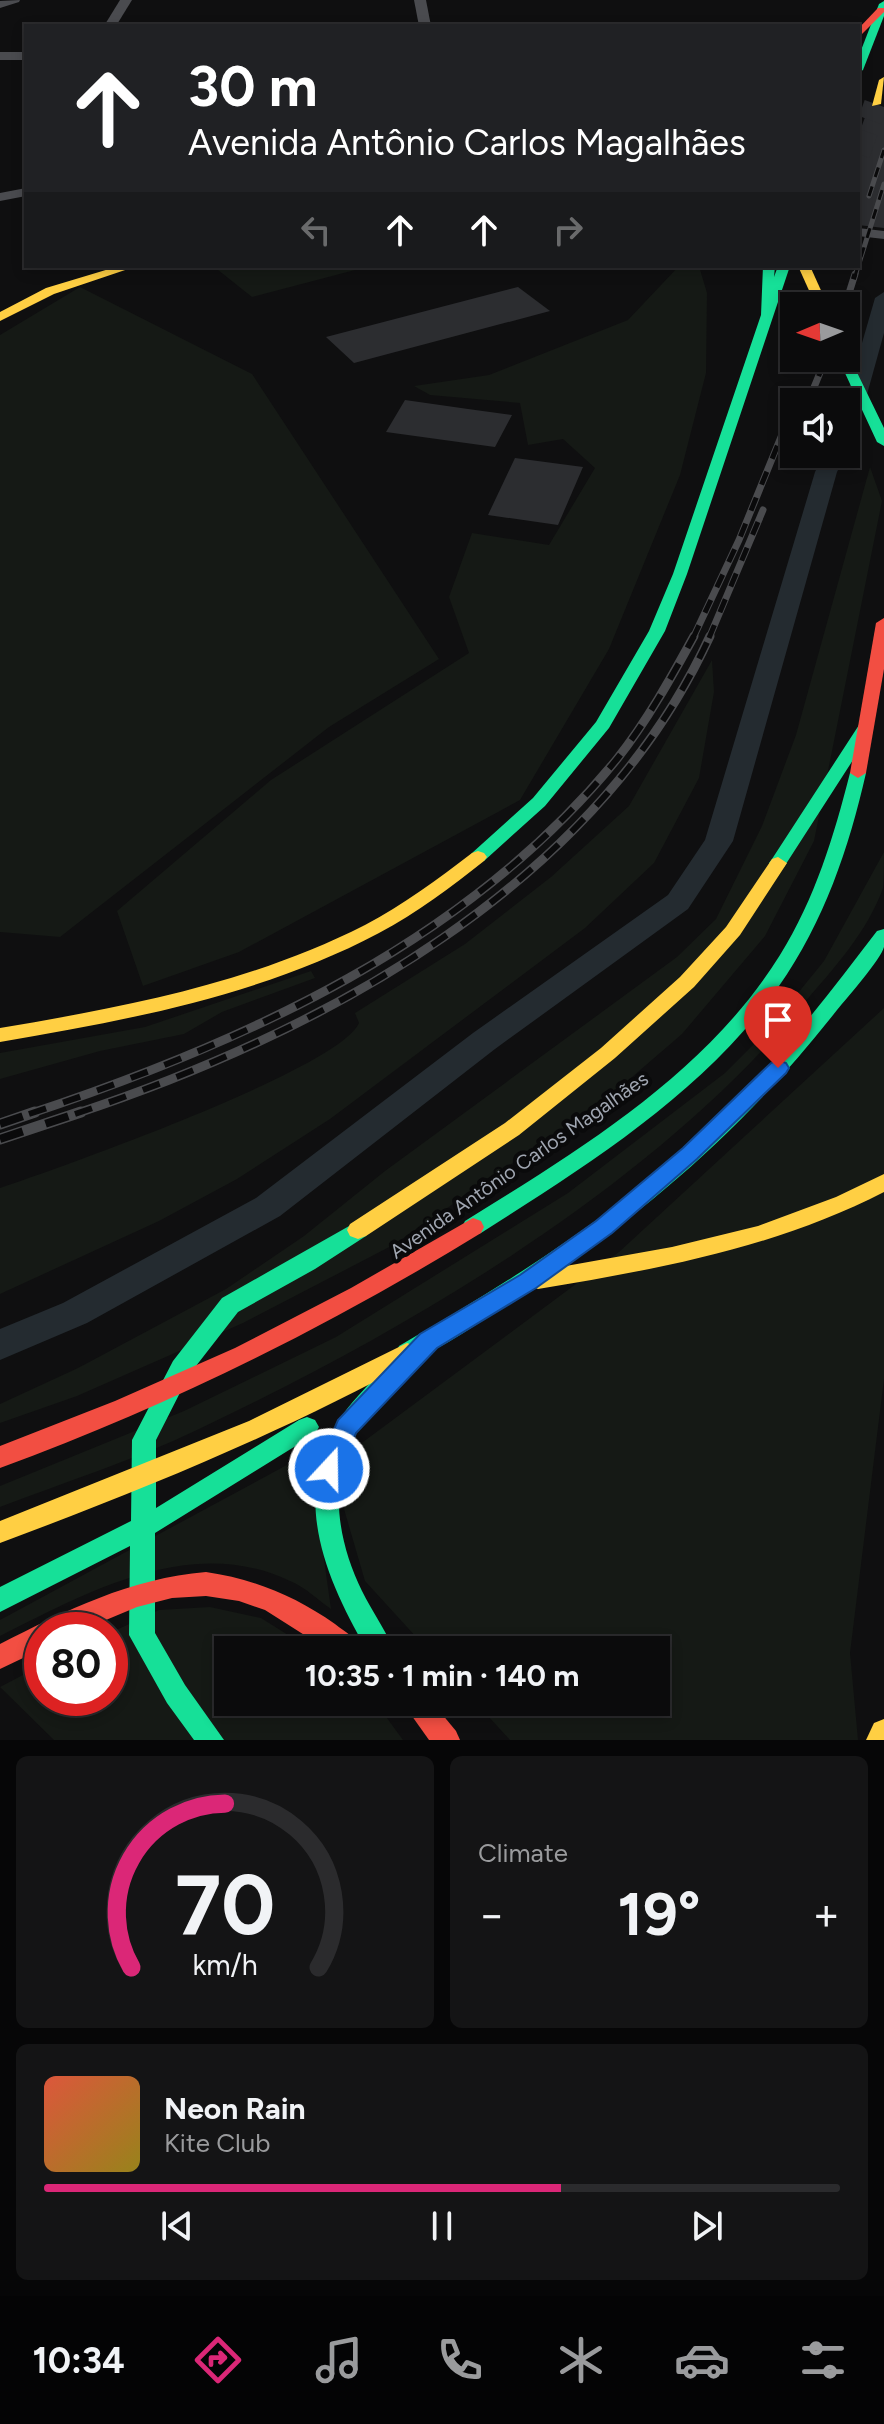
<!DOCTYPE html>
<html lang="en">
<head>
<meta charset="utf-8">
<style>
	body { margin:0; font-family:Figtree,sans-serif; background:#141415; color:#f1f3f6; height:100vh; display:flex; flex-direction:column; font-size:30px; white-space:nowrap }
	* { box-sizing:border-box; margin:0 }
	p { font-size:26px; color:#9a9b9d }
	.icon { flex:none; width:44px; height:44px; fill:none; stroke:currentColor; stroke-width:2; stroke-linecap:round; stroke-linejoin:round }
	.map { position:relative; height:1740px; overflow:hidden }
	.drawer { display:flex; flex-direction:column; gap:16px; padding:16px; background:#060607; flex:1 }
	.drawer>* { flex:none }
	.hud { position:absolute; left:24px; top:24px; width:836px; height:244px; border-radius:0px; box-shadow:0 4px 12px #0003,0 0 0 2px #2b2b2d; background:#202124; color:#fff; overflow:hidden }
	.needle { width:52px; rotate:268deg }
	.buttons { position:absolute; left:780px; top:292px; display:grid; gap:16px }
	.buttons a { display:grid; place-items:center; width:80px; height:80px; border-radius:0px; background:#0b0b0c; box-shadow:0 4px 12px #0003,0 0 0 2px #2b2b2d; font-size:40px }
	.speed { position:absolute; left:24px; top:1612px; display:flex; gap:16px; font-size:40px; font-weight:700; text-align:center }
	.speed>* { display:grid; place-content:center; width:104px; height:104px; border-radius:50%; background:#0b0b0c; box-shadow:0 4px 12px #0003,0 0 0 2px #2b2b2d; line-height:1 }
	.speed .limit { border:12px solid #d22; background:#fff; color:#111 }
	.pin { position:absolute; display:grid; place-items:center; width:68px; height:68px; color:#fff; margin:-82px -34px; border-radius:50% 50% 50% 0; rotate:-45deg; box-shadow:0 0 8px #0007 }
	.pin .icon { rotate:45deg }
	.me { position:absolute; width:88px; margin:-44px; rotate:21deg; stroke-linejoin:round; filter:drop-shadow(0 0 6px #0008) }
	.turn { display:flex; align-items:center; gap:28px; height:168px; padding:0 32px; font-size:36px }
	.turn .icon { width:104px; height:104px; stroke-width:2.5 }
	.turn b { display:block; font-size:56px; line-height:68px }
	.lanes { display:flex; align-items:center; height:76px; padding:0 32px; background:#0003; justify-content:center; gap:40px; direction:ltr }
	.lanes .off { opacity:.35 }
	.big { font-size:60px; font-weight:700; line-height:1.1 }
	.drawer .widget { flex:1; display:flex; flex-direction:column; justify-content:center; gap:12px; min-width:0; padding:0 28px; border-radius:12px; background:#141415 }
	.drawer .dial { align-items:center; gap:0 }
	.dial svg { height:208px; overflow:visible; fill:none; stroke:#2b2b2d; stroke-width:7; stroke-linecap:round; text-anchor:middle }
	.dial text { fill:#f1f3f6; stroke:none }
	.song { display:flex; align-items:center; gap:24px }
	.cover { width:96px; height:96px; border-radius:12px; background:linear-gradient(135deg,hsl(10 70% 55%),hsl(50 70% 35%)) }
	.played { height:8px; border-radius:4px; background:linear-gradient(90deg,#db2777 65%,#2b2b2d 65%) }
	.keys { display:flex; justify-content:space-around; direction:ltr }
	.heat { display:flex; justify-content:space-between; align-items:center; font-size:44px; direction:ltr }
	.drawer .tiles { flex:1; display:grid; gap:16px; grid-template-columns:1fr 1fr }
	.widget:last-child { grid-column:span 2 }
	.trip { position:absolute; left:214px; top:1636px; width:456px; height:80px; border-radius:0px; background:#0b0b0c; box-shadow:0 4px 12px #0003,0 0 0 2px #2b2b2d; font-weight:700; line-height:80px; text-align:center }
	.menu { display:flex; height:128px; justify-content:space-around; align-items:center; background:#040405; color:#9a9b9d }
	.menu .icon { width:56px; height:56px }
	.menu .on { color:#db2777 }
	.menu b { font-size:36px; color:#f1f3f6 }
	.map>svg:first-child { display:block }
</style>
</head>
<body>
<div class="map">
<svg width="884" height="1740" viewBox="0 0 884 1740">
	<rect width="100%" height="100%" fill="#0f0f10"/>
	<g fill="#151915">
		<path d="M233,266H349L355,270L252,297L218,270Z"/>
		<path d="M679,266H699L707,293L706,373L680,475L609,649L520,800L239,952L143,986L117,911L271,780L469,653L449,597L472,533L549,545L595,468L563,439L528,445L520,403L430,395L414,386L489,375L628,320Z"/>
		<path d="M80,287L252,374L439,659L329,727L60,937L0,932V335Z"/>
		<path d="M870,467L882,501L814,841L765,936L682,1034L610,1096L395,1244L243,1323L77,1396L0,1423V1404L78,1368L226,1289L304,1236L385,1171L677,957L716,919L762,826L796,735Z"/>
		<path d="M712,660L714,692L699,778L654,863L585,928L330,1119L237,1179L159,1221L0,1294V1188C59,1168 339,1069 359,1023L355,1013L465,944L551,877L629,806Z"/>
		<path d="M884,852C884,863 884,878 883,888C868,931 834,968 805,1002C654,1186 410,1329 197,1430C134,1460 65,1482 0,1507V1486L184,1411L336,1337L568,1193L725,1073L767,1031L824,961Z"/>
		<path d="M311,971L315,978L222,1012L184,1034L100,1051L0,1079V1053L145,1027Z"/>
		<path d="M884,1008V1379L850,1653L858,1740H510L475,1702H656V1650H428L365,1581L344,1509L359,1445L619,1252Z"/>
		<path d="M309,1453L331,1609C318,1600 305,1587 290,1581C191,1534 88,1592 0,1636V1620Z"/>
		<path d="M210,1607L261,1618L312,1650H228V1702H361L375,1717L384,1714L403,1740H54L0,1687L42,1665V1698H110V1633L159,1610Z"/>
	</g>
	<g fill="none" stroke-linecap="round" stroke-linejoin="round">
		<g fill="#242b30" fill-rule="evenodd">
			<path d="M884,292V333L856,434L846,440L845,402L875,298Z"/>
			<path d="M824,454H846L837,472L733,841L688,909L495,1049L280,1216L87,1323L0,1360V1329L63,1303L256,1198L473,1033L668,895L705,840L815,472Z"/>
		</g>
	</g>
	<g fill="#2c2d30">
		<path d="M867,112H884V228L858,225V136Z"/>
		<path d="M518,287L550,311L354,363L326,337Z"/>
		<path d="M405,400L468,409L512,415L495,447L386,432Z"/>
		<path d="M515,458L583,467L558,525L488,515Z"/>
	</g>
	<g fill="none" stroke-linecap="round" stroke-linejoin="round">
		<path stroke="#2c2d30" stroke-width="24" stroke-dasharray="24 12" stroke-linecap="butt" d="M858,154L876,104"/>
		<g fill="#4a4b4f" fill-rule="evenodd">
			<path d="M20,0L19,2L0,8V1Z"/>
			<path d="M120,0H132L116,26H104Z"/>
			<path d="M414,0H426L431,26H419Z"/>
			<rect x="0" y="52" width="26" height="8"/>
			<path d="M26,188V196L0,201V193Z"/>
			<path d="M858,228L884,231V239L858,236Z"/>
		</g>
		<g fill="#16e098" fill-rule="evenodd">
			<path d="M884,1V16L863,70L858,73V58L879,4Z"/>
			<path d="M763,266H775L774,277L778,266H790L687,574L665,631L609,728L545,806L484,861H472L469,857L472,853L533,798L596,722L649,631L673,574L761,315Z"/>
			<path d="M846,355L850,358L884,428V446L877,442L838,358H846Z"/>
			<path d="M865,724L873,729L784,867H772L769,863L772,859L859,725Z"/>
			<path d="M858,768L866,773C849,848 824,922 779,986C704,1093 589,1164 481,1233L473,1236L465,1233L462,1227L465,1221C581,1149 707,1073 780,955C815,899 834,836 850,773Z"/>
			<path d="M884,929C884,934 884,942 884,947C881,959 847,998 837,1010C743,1130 643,1216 516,1298C483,1320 448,1345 412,1361L415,1367L411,1374C393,1392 371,1410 357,1432C327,1481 338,1542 362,1591C372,1611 385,1629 394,1650H367C319,1568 284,1476 358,1396C370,1383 384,1367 398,1359L396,1353L399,1346C504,1285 608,1220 698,1138C766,1076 822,1003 877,931Z"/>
			<path d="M358,1221L366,1224L369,1230L366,1236L315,1269L238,1312L189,1375L156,1440V1508L299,1420L307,1417L315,1420L319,1427L315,1434L155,1533V1633L185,1685L224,1740H194L167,1703L129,1635L130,1546L0,1612V1587L131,1521L132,1440L173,1361L222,1298Z"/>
		</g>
		<g fill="#ffcf43" fill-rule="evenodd">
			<path d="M884,77L881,104L872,106L879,80Z"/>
			<path d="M119,266H137L54,294L0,321V312L46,288Z"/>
			<path d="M798,266H810L828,306H816Z"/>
			<path d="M478,851L484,853L487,857L484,861C451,887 417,913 379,933C262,995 129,1020 0,1042V1028C125,1007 251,983 365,925C403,905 438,879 472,853Z"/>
			<path d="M778,857L787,863L740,935L694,987L615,1058L519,1135L366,1236L358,1239L350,1236L347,1230L350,1224L505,1123L601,1048L680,977L726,927L772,859Z"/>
			<path d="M884,1174V1192C775,1248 658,1269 538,1289L530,1286L527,1280L530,1274L538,1271L672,1247L758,1226L836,1197Z"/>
			<path d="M407,1343L415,1346L418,1353L415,1360C282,1433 142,1490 0,1543V1521L249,1421Z"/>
			<path d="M884,1719V1740H866L874,1723Z"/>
		</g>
		<g fill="#f24e42" fill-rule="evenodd">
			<path d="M878,8H884V12L858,38V29Z"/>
			<path d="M884,618V669L866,773L858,778L850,773L876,623Z"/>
			<path d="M473,1218L481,1221L484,1227L481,1233C328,1327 169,1406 0,1468V1446L115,1401L235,1348L351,1288Z"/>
			<path d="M206,1572C254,1579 295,1596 335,1624C345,1632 357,1638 362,1650H328L265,1610L239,1601L206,1596L172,1598L137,1607L82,1630H42V1649L0,1669V1644C65,1611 131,1578 206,1572Z"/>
			<path d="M402,1702H432L456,1731L460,1740H429Z"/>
		</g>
		<g stroke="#4a4b4e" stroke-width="5">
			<g id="rail-far3">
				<path d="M869,196L884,150"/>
				<path d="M855,276L884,184"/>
			</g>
		</g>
		<g stroke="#4a4b4e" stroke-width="7">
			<g id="rail-far2">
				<path d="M845,306L855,274"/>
				<path d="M808,402L826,358"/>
				<path d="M693,638L739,540L794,405"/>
				<path d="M709,638L763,510"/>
			</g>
		</g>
		<g stroke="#4a4b4e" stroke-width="9">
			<g id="rail-far1">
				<path d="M29,1114C247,1042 469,941 617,759C647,721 671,678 694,636"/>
				<path d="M75,1114C325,1031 595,886 710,636"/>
			</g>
		</g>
		<g stroke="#4a4b4e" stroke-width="11">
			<g id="rail">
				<path d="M0,1124L35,1112"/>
				<path d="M0,1139L81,1112"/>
			</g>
		</g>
		<use href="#rail-far3" stroke="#0a0a0b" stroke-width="3" stroke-dasharray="10" stroke-linecap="butt"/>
		<use href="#rail-far2" stroke="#0a0a0b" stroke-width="5" stroke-dasharray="14" stroke-linecap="butt"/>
		<use href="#rail-far1" stroke="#0a0a0b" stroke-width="6" stroke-dasharray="18" stroke-linecap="butt"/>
		<use href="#rail" stroke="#0a0a0b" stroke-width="8" stroke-dasharray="24" stroke-linecap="butt"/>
	</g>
	<path fill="#1a73e8" stroke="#114b97" stroke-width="2" d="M778,1060L786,1063L789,1068L786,1073L697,1159L612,1233L536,1288L437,1348L356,1433L338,1477L329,1480L321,1477L317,1469L338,1420L420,1334L520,1275L596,1221L683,1148L771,1063Z"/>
	<g text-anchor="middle" stroke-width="8" stroke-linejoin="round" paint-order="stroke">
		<g font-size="20" fill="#a0a6b1" stroke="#0a0a0b">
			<text transform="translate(519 1165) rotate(-35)" y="7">Avenida Antônio Carlos Magalhães</text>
		</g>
	</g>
</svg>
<div class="buttons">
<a><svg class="needle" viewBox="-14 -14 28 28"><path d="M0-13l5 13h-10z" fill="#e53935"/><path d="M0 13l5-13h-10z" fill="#9a9b9d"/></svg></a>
<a><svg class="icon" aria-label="sound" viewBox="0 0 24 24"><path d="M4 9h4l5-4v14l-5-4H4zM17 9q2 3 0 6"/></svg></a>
</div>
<div class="speed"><div class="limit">80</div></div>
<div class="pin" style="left:778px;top:1068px;background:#d93025"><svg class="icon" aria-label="arrive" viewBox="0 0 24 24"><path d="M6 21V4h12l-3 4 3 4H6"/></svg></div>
<svg class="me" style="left:329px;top:1469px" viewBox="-20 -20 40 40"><circle r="17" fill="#1a73e8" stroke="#fff" stroke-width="3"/><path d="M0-11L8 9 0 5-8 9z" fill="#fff"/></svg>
<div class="trip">10:35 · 1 min · 140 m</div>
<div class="hud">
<div class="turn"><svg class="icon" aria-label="ahead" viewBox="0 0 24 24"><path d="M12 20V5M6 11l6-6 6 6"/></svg><div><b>30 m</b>Avenida Antônio Carlos Magalhães</div></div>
<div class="lanes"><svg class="icon off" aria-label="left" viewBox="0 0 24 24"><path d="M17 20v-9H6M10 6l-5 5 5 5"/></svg><svg class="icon" aria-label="ahead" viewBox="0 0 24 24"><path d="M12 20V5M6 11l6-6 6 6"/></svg><svg class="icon" aria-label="ahead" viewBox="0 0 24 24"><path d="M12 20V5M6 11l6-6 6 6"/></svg><svg class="icon off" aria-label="right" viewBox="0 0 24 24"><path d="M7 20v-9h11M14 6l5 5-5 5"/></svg></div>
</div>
</div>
<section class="drawer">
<div class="tiles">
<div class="widget dial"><svg viewBox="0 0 100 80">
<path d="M14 69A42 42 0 1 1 86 69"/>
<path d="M14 69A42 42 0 0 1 50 6" stroke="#db2777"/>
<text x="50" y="56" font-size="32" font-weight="700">70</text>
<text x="50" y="72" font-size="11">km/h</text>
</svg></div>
<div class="widget"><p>Climate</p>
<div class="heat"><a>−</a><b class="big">19°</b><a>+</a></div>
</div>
<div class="widget">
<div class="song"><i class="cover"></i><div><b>Neon Rain</b><p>Kite Club</p></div></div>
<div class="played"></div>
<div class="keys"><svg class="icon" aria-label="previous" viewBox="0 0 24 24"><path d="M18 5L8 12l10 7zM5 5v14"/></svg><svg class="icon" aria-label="pause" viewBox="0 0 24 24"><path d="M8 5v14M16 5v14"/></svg><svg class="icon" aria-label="next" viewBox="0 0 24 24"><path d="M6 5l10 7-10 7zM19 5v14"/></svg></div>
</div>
</div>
</section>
<nav class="menu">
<b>10:34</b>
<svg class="icon on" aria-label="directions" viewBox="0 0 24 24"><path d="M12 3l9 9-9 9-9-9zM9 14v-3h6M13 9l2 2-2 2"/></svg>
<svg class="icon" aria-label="music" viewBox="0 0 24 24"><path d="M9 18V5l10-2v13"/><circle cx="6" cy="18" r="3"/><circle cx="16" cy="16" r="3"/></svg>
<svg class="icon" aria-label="phone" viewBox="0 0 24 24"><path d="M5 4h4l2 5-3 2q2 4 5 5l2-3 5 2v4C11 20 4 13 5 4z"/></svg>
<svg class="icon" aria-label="climate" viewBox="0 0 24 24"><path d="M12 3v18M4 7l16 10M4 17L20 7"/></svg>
<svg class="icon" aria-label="car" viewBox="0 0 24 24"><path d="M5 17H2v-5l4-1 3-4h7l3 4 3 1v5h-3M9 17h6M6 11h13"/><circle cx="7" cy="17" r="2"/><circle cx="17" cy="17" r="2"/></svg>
<svg class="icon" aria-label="filters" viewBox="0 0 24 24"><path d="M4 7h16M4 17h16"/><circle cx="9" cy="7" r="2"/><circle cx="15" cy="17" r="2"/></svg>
</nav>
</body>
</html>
